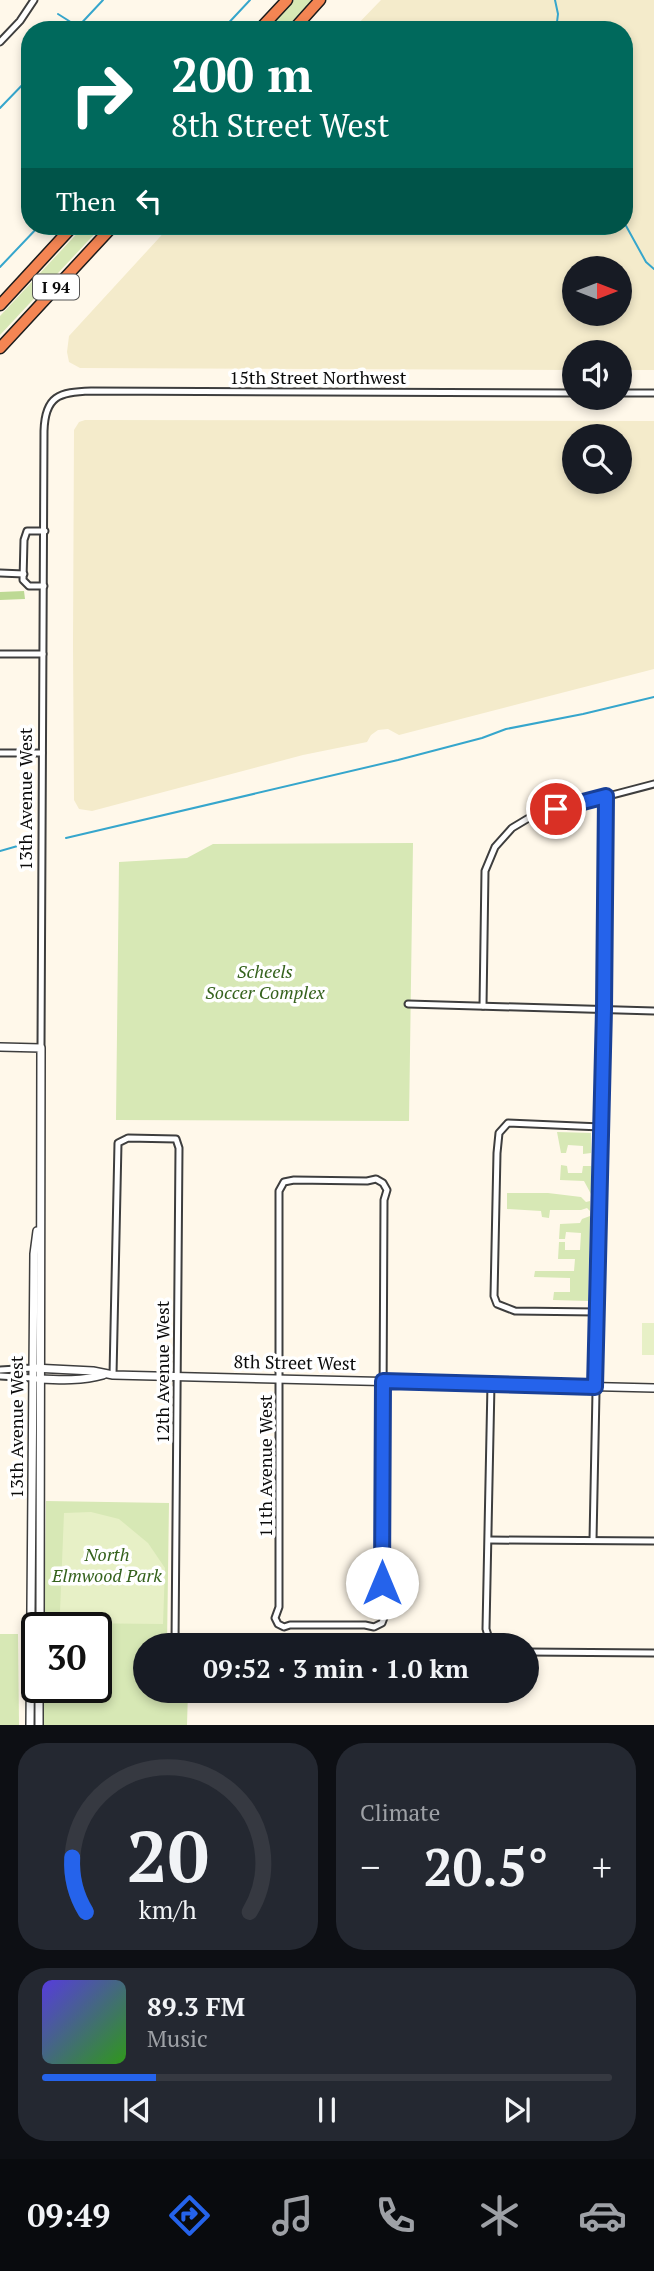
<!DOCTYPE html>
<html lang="en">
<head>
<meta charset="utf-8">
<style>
	body { margin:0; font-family:"PT Serif",serif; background:#242831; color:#f1f3f6; height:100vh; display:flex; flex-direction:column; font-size:26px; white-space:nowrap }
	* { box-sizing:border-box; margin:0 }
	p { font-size:23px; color:#9ea1a6 }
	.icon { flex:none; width:38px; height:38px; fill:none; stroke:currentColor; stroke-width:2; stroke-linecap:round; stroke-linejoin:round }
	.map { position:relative; height:1725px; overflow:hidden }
	.sheet { display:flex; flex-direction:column; gap:18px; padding:18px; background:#0d0f14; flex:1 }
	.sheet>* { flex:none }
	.banner { position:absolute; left:21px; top:21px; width:612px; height:214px; border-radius:28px; box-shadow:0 4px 10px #0003; background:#00695c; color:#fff; overflow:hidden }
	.needle { width:46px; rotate:90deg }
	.buttons { position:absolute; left:562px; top:256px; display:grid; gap:14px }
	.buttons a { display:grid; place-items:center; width:70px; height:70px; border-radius:50%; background:#171b24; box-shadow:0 4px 10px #0003; font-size:35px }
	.speed { position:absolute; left:21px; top:1612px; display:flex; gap:14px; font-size:35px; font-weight:700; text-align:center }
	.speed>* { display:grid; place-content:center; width:91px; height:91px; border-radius:50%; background:#171b24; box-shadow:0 4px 10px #0003; line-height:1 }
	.speed .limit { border:4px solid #111; border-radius:10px; background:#fff; color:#111 }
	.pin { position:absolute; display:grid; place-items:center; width:60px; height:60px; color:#fff; margin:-30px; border:4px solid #fff; border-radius:50%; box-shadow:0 2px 7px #0007 }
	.me { position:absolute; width:77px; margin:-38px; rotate:0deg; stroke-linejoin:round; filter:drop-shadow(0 0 5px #0008) }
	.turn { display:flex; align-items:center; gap:24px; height:147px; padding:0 35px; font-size:32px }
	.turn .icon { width:91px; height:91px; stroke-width:2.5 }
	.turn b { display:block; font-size:49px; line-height:60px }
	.then { display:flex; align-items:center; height:66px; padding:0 35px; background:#0003; gap:14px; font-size:26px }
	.big { font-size:52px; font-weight:700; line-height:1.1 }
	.sheet .widget { flex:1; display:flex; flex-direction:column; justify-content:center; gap:10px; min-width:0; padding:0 24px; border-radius:28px; background:#242831 }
	.sheet .dial { align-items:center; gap:0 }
	.dial svg { height:182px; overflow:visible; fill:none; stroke:#363941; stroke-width:7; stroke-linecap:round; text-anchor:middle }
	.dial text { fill:#f1f3f6; stroke:none }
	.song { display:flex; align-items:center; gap:21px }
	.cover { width:84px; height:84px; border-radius:10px; background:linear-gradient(135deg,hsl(250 70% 55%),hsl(110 70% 35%)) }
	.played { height:7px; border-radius:4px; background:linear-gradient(90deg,#2563eb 20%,#363941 20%) }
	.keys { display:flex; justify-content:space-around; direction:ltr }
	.heat { display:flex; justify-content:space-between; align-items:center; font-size:38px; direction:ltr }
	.sheet .tiles { flex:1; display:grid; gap:18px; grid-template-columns:1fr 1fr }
	.widget:last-child { grid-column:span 2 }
	.trip { position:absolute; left:133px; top:1633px; width:406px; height:70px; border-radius:35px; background:#171b24; box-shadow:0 4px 10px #0003; font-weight:700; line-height:70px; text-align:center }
	.menu { display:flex; height:112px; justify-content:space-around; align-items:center; background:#090b0e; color:#9ea1a6 }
	.menu .icon { width:49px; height:49px }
	.menu .on { color:#2563eb }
	.menu b { font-size:32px; color:#f1f3f6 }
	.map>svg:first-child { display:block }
</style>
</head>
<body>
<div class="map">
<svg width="654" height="1725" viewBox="0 0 654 1725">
	<rect width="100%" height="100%" fill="#fff8ea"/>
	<g fill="#f4ebcb" fill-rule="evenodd">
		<path d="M381,0H654V370H620V352H574V370L80,368L69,362L67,352L69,336L170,226H625V30H352ZM574,268H620V313H574Z"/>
		<path d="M85,420L654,421V669L399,735L388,729L378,730L371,735L367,742L303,755L92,811L79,809L74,800L73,644L74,430L79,422ZM574,436H620V481H574Z"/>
	</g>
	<g fill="#d7e8b5">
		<path d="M294,0H312L284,30H266Z"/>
		<path d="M84,226H102L0,335V316Z"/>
		<path d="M413,843L409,1121L116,1120L119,862L187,858L213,844Z"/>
		<path d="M557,1132L591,1133V1153L583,1154V1146L568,1145L566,1153H561Z"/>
		<path d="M561,1165L567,1166L568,1173H582L583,1166H591V1194L584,1181L560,1180Z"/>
		<path d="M507,1193H548L581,1197L586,1202L590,1201V1211L587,1208L581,1210H550L549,1218L542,1217L541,1211L507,1209Z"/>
		<path d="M590,1216L588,1301L553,1300L554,1292H570V1278L534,1277L535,1271H574L575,1259H558L559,1242H565V1250H580L581,1233L566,1232L565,1239H559L560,1224L580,1223L582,1219Z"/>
		<path d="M46,1501L169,1503L167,1645H145V1690L188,1691L187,1725H43L44,1687H96V1628L44,1627Z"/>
		<path d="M0,1634H18L19,1725H0Z"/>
	</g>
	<path fill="#bdd994" d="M24,591L25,599L0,600V592Z"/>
	<g fill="#e7f0c6">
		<rect x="642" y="1323" width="12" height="32"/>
		<path d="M91,1512L119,1519L148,1543L165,1568L163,1624L69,1623L60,1612L64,1513Z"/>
	</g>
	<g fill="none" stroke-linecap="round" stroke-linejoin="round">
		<g stroke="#36a6cc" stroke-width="2">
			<path d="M555,0L558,14L556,30"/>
			<path d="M58,14L77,26"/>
			<path d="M75,30L103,0"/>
			<path d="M222,30L250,0"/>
			<path d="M0,108L30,77"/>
			<path d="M625,224L646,262L654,269"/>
			<path d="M0,267L39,226"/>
			<path d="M66,838L398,760L482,738L506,729L583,714L654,697"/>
			<path d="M0,851L28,843"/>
		</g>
		<g stroke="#3e3e3e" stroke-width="9">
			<g id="minor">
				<path d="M0,42L20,21L34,0"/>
				<path d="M620,393H654"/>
				<path d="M0,573L24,574"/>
				<path d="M44,586H29L23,580L24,540L27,531H45"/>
				<path d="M0,654H43"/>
				<path d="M0,753H42"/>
				<path d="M408,1004L654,1011"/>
				<path d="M483,1006L485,871L495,847L512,828L532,816L654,784"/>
				<path d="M41,1048L44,431C45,396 59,392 91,391L574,393"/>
				<path d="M376,1179L383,1183L387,1190L384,1200L382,1608L385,1615L382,1623L374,1627L365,1625H290L284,1627L278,1624L275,1618L279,1607V1191L284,1182L294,1180L367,1181Z"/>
				<path d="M596,1312L515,1311L497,1304L494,1296L497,1153L499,1133L508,1123L601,1127"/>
				<path d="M0,1370L33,1368"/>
				<path d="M113,1375L118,1143L128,1138L176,1139L179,1148L175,1645"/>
				<path d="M0,1376L33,1378"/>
				<path d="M491,1384L486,1629L491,1645"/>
				<path d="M489,1540L654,1541"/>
				<path d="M593,1540L604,998L606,797"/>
				<path d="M527,1652L654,1653"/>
			</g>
		</g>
		<g stroke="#3e3e3e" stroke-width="10">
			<g id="tertiary">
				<path d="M0,1047L41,1048L40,1628"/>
				<path d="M33,1368L93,1371L113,1375L654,1388"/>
				<path d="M39,1379C60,1380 83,1381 103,1375"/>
				<path d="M30,1725L34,1254L37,1231"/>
				<path d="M39,1725V1687"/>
			</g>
		</g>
		<g stroke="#1c1c1c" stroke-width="13">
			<g id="motorway">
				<path d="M259,30L287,0"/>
				<path d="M293,30L320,0"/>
				<path d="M0,305L73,226"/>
				<path d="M0,348L113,226"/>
			</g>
		</g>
		<use href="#minor" stroke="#fff" stroke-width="5"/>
		<use href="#tertiary" stroke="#fff" stroke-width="7"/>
		<use href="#motorway" stroke="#f48553" stroke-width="10"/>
	</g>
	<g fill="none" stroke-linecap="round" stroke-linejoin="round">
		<g stroke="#184099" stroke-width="18">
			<path id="route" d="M382,1583L383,1381L595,1387L604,1009L606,796L556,809"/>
		</g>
		<use href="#route" stroke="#2563eb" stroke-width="12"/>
	</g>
	<g text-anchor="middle" stroke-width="7" stroke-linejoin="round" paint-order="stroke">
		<rect fill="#fff" stroke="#545454" stroke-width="2" x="33" y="274.5" width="46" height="25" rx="5"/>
		<g font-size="16" font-weight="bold" fill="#0b0b0b">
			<text x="56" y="293">I 94</text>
		</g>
		<g font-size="18" fill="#0b0b0b" stroke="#fff">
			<text x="318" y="384">15th Street Northwest</text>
			<text transform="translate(26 799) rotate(-90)" y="6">13th Avenue West</text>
			<text transform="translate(295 1363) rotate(1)" y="6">8th Street West</text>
			<text transform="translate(163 1372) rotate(-90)" y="6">12th Avenue West</text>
			<text transform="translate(17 1427) rotate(-90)" y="6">13th Avenue West</text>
			<text transform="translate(266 1466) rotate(-90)" y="6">11th Avenue West</text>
		</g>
		<g font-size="18" font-style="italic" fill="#35621d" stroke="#fff">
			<text x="265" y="978">Scheels<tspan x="265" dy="21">Soccer Complex</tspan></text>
			<text x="107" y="1561">North<tspan x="107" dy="21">Elmwood Park</tspan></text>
		</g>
	</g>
</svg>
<div class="buttons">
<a><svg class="needle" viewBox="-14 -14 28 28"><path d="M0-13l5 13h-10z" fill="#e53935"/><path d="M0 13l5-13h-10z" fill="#9ea1a6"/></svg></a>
<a><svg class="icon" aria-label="sound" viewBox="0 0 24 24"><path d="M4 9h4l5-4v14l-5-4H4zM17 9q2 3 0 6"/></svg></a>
<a><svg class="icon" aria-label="search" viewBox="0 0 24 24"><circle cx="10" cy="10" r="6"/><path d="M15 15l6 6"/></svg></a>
</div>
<div class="speed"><div class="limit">30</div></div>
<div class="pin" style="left:556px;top:809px;background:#d93025"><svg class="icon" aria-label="arrive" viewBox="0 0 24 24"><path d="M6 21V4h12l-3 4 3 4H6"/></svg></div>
<svg class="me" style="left:382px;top:1583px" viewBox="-20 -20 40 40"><circle r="19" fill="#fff"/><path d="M0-13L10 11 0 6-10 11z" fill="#2563eb"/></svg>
<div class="trip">09:52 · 3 min · 1.0 km</div>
<div class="banner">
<div class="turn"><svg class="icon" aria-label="right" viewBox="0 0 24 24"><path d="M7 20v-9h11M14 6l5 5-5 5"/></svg><div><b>200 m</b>8th Street West</div></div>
<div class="then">Then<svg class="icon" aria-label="left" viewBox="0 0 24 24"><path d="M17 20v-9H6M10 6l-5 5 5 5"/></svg></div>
</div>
</div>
<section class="sheet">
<div class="tiles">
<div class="widget dial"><svg viewBox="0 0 100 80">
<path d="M14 69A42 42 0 1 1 86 69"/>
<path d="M14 69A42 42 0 0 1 8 45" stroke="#2563eb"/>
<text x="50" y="56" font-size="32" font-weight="700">20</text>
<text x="50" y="72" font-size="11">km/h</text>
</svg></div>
<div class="widget"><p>Climate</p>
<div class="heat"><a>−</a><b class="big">20.5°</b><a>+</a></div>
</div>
<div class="widget">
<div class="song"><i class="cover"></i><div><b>89.3 FM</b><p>Music</p></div></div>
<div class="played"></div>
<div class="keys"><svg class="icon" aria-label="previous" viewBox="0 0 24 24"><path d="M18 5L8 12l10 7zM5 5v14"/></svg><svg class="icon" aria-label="pause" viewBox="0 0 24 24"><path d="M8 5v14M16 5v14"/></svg><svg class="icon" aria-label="next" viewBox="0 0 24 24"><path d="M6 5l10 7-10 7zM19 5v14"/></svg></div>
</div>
</div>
</section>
<nav class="menu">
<b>09:49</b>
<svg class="icon on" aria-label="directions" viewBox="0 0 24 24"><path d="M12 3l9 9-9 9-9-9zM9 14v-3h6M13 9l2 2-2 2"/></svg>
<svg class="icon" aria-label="music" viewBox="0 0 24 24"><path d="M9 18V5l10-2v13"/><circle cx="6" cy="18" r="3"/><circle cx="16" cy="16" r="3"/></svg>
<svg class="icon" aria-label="phone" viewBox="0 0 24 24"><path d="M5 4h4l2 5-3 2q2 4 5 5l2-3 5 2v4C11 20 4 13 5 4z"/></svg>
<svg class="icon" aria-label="climate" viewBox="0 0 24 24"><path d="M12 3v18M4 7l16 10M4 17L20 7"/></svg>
<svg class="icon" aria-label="car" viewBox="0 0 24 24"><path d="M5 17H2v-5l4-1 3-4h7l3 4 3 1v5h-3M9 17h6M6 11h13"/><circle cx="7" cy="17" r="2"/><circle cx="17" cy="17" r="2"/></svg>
</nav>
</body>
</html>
